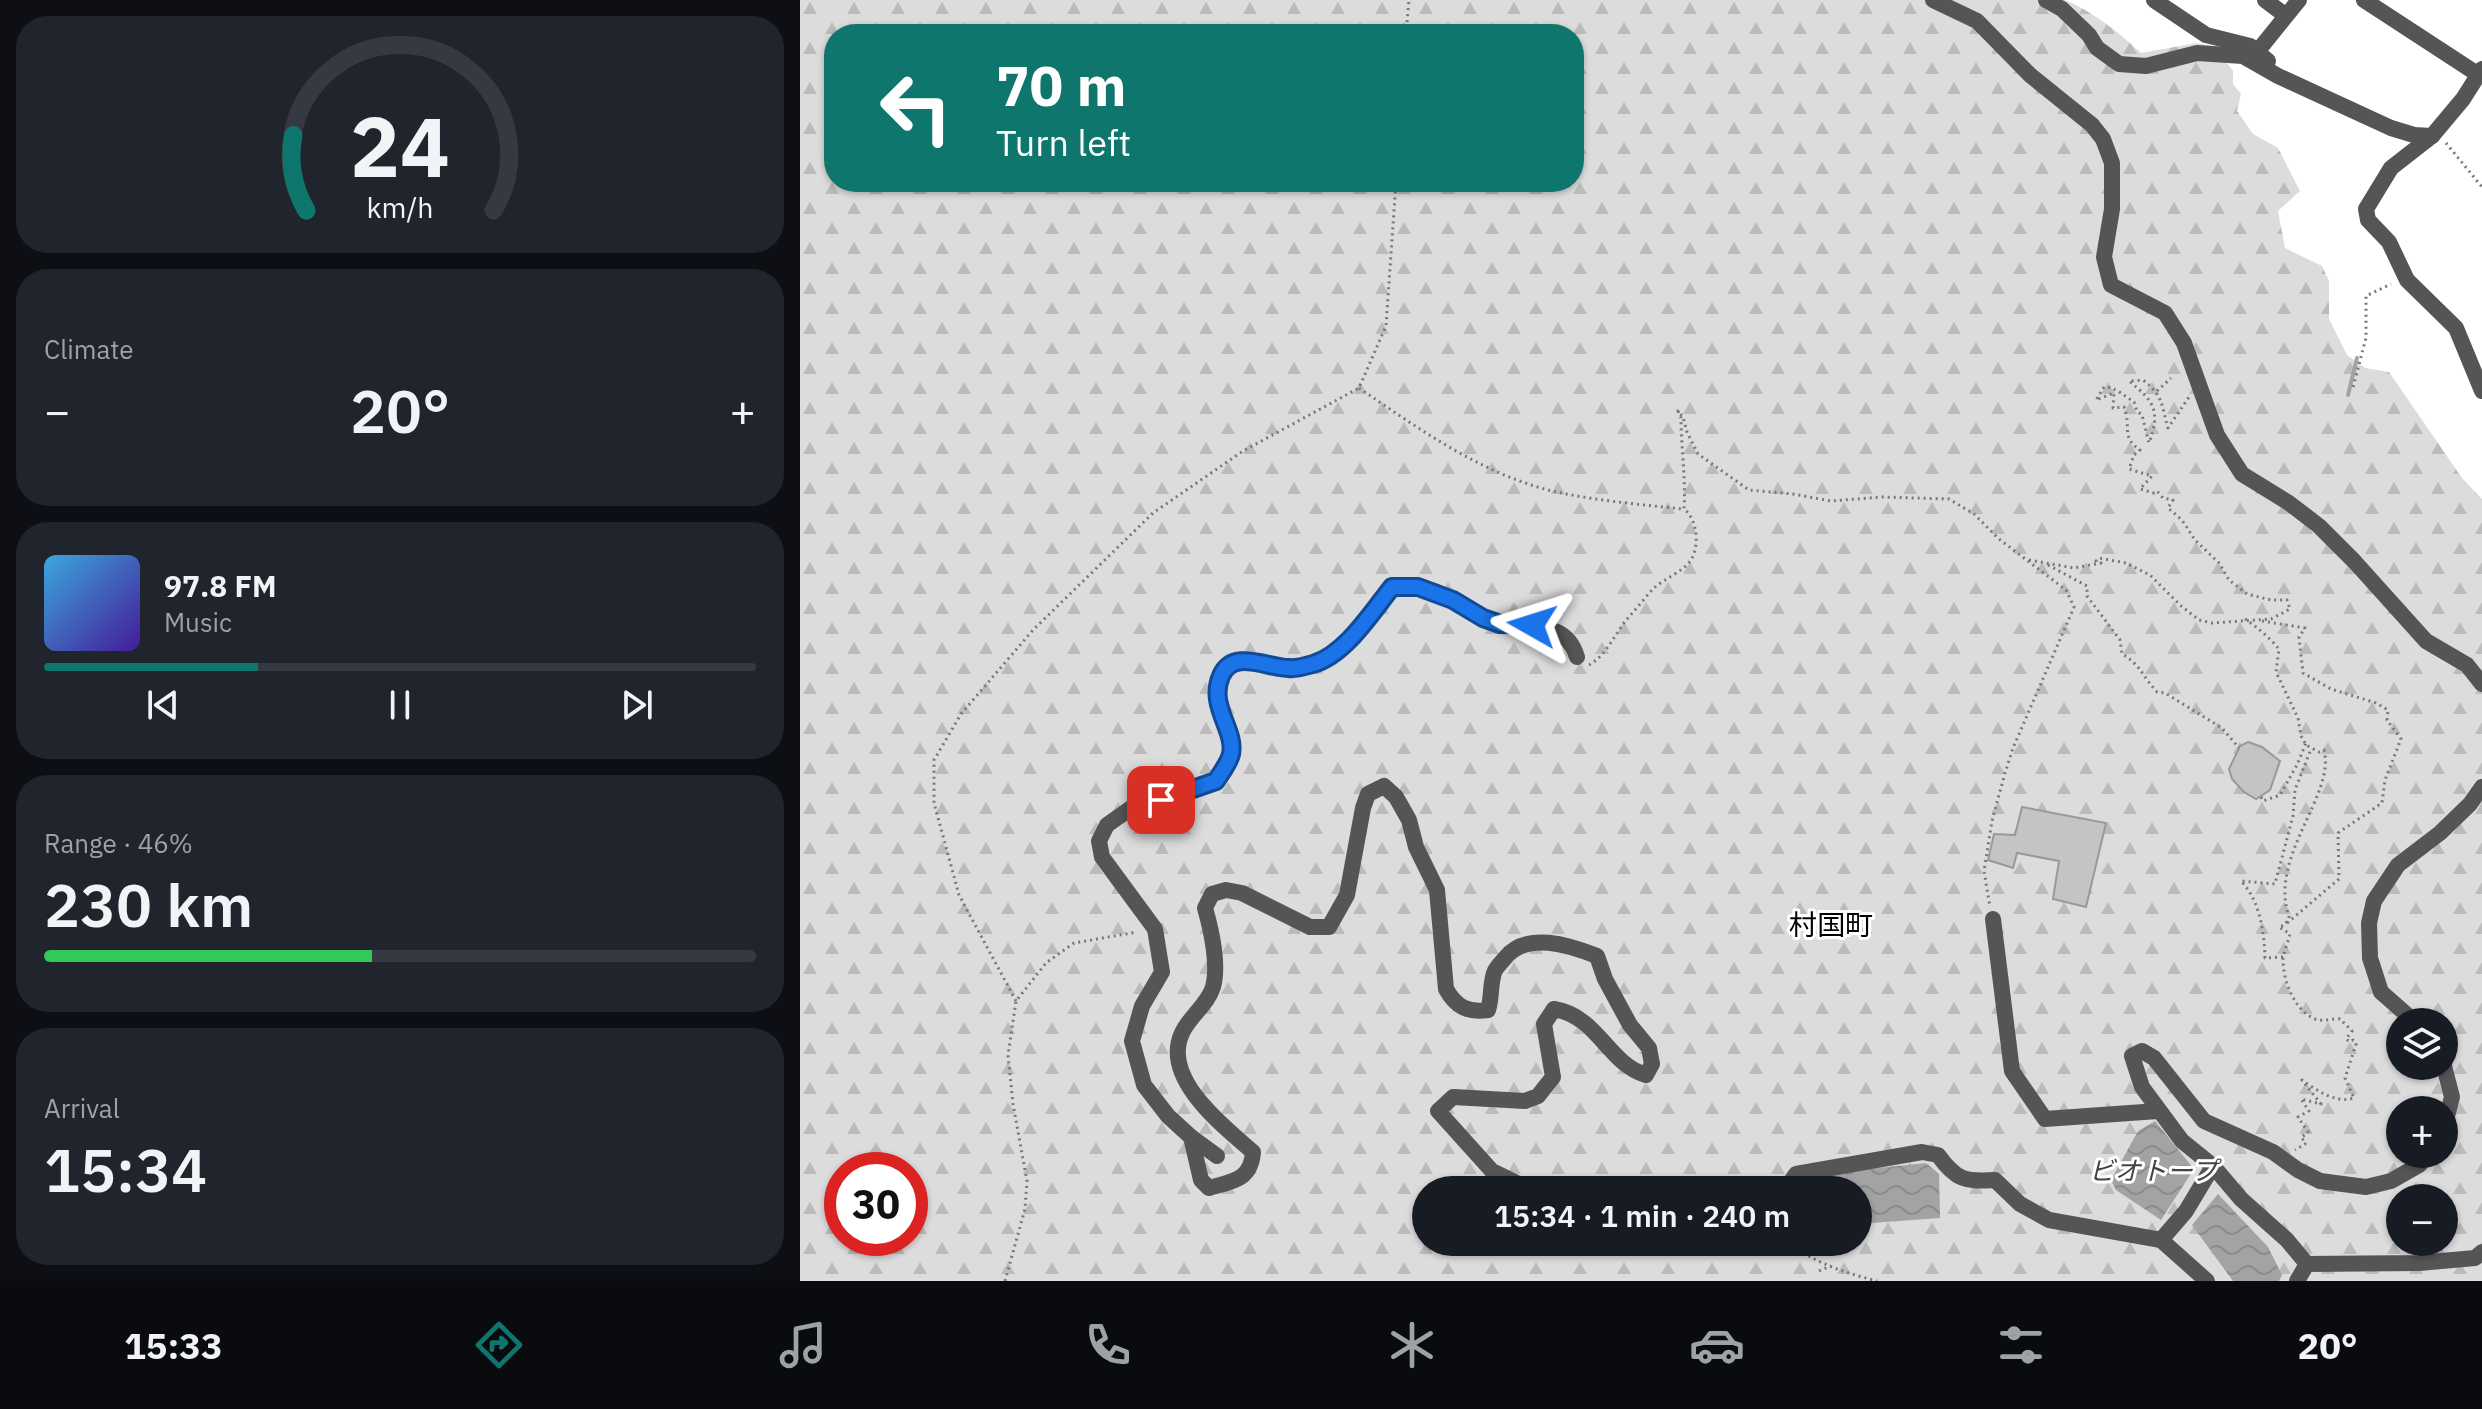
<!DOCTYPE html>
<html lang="en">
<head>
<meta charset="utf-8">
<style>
	body { margin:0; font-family:"IBM Plex Sans","Noto Sans JP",sans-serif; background:#20242c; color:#f1f3f6; height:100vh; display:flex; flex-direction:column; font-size:30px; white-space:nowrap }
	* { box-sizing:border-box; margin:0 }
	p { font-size:26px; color:#9ea1a6 }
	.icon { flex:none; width:44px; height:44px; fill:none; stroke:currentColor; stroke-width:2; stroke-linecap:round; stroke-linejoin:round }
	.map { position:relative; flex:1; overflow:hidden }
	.sheet { display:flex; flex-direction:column; gap:16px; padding:16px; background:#0d0f14; width:800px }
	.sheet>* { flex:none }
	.banner { position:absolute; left:24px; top:24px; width:760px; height:168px; border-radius:32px; box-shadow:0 2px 6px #0004; background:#0f766e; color:#fff; overflow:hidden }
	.controls { position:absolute; left:1586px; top:1008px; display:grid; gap:16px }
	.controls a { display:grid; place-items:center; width:72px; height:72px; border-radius:50%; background:#171b24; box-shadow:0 2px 6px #0004; font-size:40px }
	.speed { position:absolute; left:24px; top:1152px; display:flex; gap:16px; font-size:40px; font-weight:700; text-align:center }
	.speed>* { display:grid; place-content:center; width:104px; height:104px; border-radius:50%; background:#171b24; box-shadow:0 2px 6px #0004; line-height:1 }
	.speed .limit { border:12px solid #d22; background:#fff; color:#111 }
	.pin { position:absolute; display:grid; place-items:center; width:68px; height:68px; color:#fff; margin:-34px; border-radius:16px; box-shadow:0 4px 12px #0006 }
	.me { position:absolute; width:88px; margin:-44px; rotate:276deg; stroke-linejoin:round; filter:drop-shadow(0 0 6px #0008) }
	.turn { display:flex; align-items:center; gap:28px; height:168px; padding:0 40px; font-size:36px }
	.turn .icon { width:104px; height:104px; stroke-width:2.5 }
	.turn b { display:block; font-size:56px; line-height:68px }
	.big { font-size:60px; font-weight:600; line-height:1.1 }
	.sheet .card { flex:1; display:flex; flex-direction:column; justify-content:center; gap:12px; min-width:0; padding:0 28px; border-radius:32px; background:#20242c }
	.sheet .dial { align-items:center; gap:0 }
	.dial svg { height:208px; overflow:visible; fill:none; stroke:#363941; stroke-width:7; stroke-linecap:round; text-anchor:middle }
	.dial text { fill:#f1f3f6; stroke:none }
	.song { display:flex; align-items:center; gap:24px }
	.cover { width:96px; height:96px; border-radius:12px; background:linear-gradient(135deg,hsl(200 70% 55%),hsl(260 70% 35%)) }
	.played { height:8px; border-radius:4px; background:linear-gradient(90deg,#0f766e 30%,#363941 30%) }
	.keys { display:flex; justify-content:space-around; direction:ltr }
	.heat { display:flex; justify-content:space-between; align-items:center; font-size:44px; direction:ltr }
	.charge { height:12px; border-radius:6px; background:linear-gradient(90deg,#34c759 46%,#363941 0) }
	.trip { position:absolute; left:612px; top:1176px; width:460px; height:80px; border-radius:40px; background:#171b24; box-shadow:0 2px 6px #0004; font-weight:600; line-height:80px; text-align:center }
	.tab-bar { display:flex; height:128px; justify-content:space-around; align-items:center; background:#090b0e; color:#9ea1a6 }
	.tab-bar .icon { width:56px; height:56px }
	.tab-bar .active { color:#0f766e }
	.tab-bar b { font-size:36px; color:#f1f3f6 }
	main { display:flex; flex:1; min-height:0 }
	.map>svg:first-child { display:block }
</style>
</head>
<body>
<main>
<section class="sheet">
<div class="card dial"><svg viewBox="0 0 100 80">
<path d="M14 69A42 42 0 1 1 86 69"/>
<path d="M14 69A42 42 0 0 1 9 40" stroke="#0f766e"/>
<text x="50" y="56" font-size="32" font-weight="700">24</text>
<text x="50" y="72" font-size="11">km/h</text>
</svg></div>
<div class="card"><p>Climate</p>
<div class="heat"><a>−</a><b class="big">20°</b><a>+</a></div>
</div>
<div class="card">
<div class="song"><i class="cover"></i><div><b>97.8 FM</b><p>Music</p></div></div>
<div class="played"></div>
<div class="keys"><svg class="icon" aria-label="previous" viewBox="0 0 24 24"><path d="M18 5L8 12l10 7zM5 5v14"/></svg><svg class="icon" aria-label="pause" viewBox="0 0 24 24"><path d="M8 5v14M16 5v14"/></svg><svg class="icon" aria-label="next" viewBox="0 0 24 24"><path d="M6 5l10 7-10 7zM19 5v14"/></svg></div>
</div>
<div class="card"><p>Range · 46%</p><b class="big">230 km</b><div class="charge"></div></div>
<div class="card"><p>Arrival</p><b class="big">15:34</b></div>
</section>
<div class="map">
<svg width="1682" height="1281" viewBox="0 0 1682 1281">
	<defs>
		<pattern id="forest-firs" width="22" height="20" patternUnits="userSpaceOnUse" patternTransform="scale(2)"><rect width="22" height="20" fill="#dcdcdc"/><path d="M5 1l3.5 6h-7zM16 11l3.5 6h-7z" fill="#bbb"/></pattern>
		<pattern id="water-waves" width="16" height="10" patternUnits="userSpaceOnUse" patternTransform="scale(2)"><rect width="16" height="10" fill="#a3a3a3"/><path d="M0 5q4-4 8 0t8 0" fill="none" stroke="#8b8b8b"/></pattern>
	</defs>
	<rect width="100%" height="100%" fill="#fff"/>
	<path fill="url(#forest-firs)" fill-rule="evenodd" d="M0,0H1265C1295,13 1317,31 1341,53L1397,43L1414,46L1433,71V84L1441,94L1437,111L1453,134L1478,148L1500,191L1478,211L1485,248L1522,266L1529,281V319L1547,355L1565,368L1589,372L1662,478L1682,499V1281H0ZM34,34H774V182H34ZM1600,1022H1644V1066H1600ZM1600,1110H1644V1154H1600ZM42,1170H110V1238H42ZM626,1190H1058V1242H626ZM1600,1198H1644V1242H1600Z"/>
	<g fill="url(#water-waves)">
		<path d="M1355,1121L1394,1169L1361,1220L1316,1190L1311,1180L1338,1131Z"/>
		<path d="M1126,1163L1139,1174L1140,1218L1058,1224V1190H1021L1019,1174Z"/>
		<path d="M1418,1194L1468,1247L1482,1275L1479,1281H1433L1392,1225Z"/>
	</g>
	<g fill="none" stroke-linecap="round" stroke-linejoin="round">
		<path stroke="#a3a3a3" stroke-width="4" d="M1548,395L1557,358"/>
	</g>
	<g fill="#c4c4c4" stroke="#999" stroke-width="2">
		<path d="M1448,742L1462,747L1480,761L1470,790L1456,799L1444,792L1432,779L1429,769L1440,746Z"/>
		<path d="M1222,807L1306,823L1286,907L1253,899L1259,861L1217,853L1213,868L1188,860L1194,834L1215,835Z"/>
	</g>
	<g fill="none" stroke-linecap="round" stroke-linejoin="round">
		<g stroke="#777" stroke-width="3" stroke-dasharray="2 4" stroke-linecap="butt">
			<path d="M606,34L609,0"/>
			<path d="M1646,143L1682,187"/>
			<path d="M1553,387L1566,338V296L1591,284"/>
			<path d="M559,388C622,431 686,477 761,493C801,501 843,505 884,509C886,479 881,448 881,418L878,411L883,417L887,432L898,454L949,490L993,494L1031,501L1082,497L1149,499L1174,514L1199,539L1266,590L1274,607L1213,748L1205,773L1192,821L1184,871L1190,907"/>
			<path d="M1357,391L1371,378"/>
			<path d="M1229,560L1274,568L1301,563L1296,561L1299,558L1326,563L1350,575L1380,605L1399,620L1412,623L1471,619L1490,609L1487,600H1471L1447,594L1429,580L1419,563L1395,540L1382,520L1368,508L1373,500L1363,498L1357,491L1354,493L1340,489L1352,476L1329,469L1334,455L1340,450C1320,436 1332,427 1324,407L1313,408L1314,393L1296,400L1304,387C1316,387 1324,396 1334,402L1337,411L1342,415L1349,443C1361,411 1354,401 1329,381L1343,380C1364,397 1361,404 1368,428L1389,397"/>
			<path d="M1248,565L1287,586V596L1320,640L1322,654C1340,664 1343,677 1357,692L1365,693L1422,728L1439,748"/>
			<path d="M1445,619C1456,626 1470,638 1479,649L1476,672L1498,718L1501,736L1506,745L1519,752L1524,750C1536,795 1468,856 1489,917L1485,925L1479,927L1490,934C1488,942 1484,952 1483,959C1483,981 1494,1010 1515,1019C1524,1022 1533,1018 1540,1019L1552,1031L1546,1039L1550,1042L1553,1040L1556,1044L1545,1078L1554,1098C1536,1104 1516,1090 1502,1080L1521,1104L1501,1099L1509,1111L1498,1117L1508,1132L1501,1138L1506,1142L1505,1144L1495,1150"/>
			<path d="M1462,621L1505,628L1499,637L1503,673L1531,689L1576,703L1588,710L1587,720L1601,739L1585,780L1582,803L1538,833L1539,879L1486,924"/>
			<path d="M789,665C807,655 815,633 828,618C836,609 844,599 852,590C863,579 883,572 891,560C900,545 897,519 884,509"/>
			<path d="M1461,797L1463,801L1480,795L1497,765L1506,743"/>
			<path d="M1483,957L1465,958C1464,931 1460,901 1441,881L1475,884L1493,816L1495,790L1511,749"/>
			<path d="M216,1001L159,895L134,803V760L161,714L233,630L353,513L443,451L559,388L586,326L596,182"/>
			<path d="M989,1242C1013,1263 1046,1273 1077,1281"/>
			<path d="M1019,1271L1031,1266"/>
			<path d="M205,1281L225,1209L227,1181L213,1104L208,1055L216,1001L246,963L274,943L337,932"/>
		</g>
		<g stroke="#555" stroke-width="16">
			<path d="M1133,0L1177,21L1230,75L1292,125L1303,139L1312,163V209L1304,257L1311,285L1365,313L1384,343L1417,435L1442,474L1489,503L1519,526L1554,561L1626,641L1667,665L1682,684"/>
			<path d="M1246,0L1262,9L1289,35L1297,48L1319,64L1346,66L1397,53L1443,56L1478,76L1591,128L1614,135L1632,136"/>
			<path d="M1354,0L1406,35L1450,46L1468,61"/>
			<path d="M1465,0L1485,15"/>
			<path d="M1564,0L1679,75"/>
			<path d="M1457,52L1499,0"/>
			<path d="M1682,69L1663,99L1632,136L1591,168L1566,209L1568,220L1589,242L1607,280L1656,328L1682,391"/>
			<path d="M1193,919L1212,1071L1245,1119L1358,1111"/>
			<path d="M1615,1022L1581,992L1570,958L1569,923L1574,901L1598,865L1640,833L1670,804L1682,787"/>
			<path d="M1644,1066L1652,1097L1644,1128"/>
			<path d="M391,1137L417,1156"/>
			<path d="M1629,1154L1619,1165L1591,1181L1566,1187L1520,1181L1498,1170L1473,1152L1404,1121L1354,1058L1342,1051L1332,1056L1342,1087L1382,1141L1413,1166L1441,1199L1487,1240L1507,1264L1619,1263L1675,1258L1682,1252"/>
			<path d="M731,1190L692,1171L638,1111L653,1097L725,1101L738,1096L753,1077L744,1024L754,1009C798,1016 808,1064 846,1075L852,1064L849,1048L830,1025L805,979L797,956C769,945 727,931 705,958C701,963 695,968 694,973C690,985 692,998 688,1010C668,1013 656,1007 646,989L637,890L616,847L609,820L596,797L584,786L568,794L563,808L547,895L529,927H510L442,893L426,890L412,894L405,908C411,929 419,965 413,987C408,1004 389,1017 382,1033C361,1078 423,1126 453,1152C451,1180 433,1181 409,1188L401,1180L391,1137L368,1116L344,1085L332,1041L342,1006L362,972L355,929L302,857L299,841L307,825L331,808L416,781C421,773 429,763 431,754C436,730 408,705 421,676C433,648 468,668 489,668C496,669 506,666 513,664C545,655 572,611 592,587C600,588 610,586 618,587C628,588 643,595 653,599C668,606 681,619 697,623C727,631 765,617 777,657"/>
			<path d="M985,1190L996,1174L1122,1152L1138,1155C1156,1180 1165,1182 1195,1180L1220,1204L1249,1220L1361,1240L1407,1281"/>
			<path d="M1361,1240L1386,1211L1413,1166"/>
			<path d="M1497,1281L1507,1264"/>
		</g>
	</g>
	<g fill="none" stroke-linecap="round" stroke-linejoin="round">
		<g stroke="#114b97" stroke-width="20">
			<path id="route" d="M361,800L416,781C421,773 429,763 431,754C436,730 408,706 421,676C433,648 467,668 489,668C496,669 506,666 513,664C545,655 572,612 592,587H618L653,600L683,618L700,624L732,625"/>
		</g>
		<use href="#route" stroke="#1a73e8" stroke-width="14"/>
	</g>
	<g text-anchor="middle" stroke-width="6" stroke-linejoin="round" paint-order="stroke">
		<g font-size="26" font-style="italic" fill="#444" stroke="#fff">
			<text x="1353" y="1180">ビオトープ</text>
		</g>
		<g font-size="28" fill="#000" stroke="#fff">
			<text x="1031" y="935">村国町</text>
		</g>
	</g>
</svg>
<div class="controls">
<a><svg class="icon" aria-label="layers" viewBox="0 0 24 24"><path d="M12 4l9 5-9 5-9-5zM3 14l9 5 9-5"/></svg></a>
<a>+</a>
<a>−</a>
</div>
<div class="speed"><div class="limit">30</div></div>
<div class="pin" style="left:361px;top:800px;background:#d93025"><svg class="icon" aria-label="arrive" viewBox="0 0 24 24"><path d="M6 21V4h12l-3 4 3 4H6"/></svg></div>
<svg class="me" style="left:732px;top:625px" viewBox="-20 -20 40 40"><path d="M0-17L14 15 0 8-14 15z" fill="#1a73e8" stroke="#fff" stroke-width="4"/></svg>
<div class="trip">15:34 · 1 min · 240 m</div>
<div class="banner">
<div class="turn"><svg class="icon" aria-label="left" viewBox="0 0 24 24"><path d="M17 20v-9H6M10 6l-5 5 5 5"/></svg><div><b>70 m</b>Turn left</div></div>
</div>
</div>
</main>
<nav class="tab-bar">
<b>15:33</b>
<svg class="icon active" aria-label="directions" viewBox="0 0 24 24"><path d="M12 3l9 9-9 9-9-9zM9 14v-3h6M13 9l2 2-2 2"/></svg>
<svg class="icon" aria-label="music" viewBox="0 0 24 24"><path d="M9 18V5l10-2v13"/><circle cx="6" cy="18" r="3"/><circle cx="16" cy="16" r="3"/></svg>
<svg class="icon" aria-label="phone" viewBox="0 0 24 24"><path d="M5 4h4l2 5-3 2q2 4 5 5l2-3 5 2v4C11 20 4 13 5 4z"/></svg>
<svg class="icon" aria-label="climate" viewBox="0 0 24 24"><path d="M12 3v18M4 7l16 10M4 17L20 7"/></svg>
<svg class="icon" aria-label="car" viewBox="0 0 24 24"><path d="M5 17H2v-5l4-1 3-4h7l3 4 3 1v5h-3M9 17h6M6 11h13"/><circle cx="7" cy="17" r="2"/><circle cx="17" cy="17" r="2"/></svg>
<svg class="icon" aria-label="filters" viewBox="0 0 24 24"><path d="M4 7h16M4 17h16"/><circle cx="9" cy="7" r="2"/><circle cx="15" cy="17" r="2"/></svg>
<b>20°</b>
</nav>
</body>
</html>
